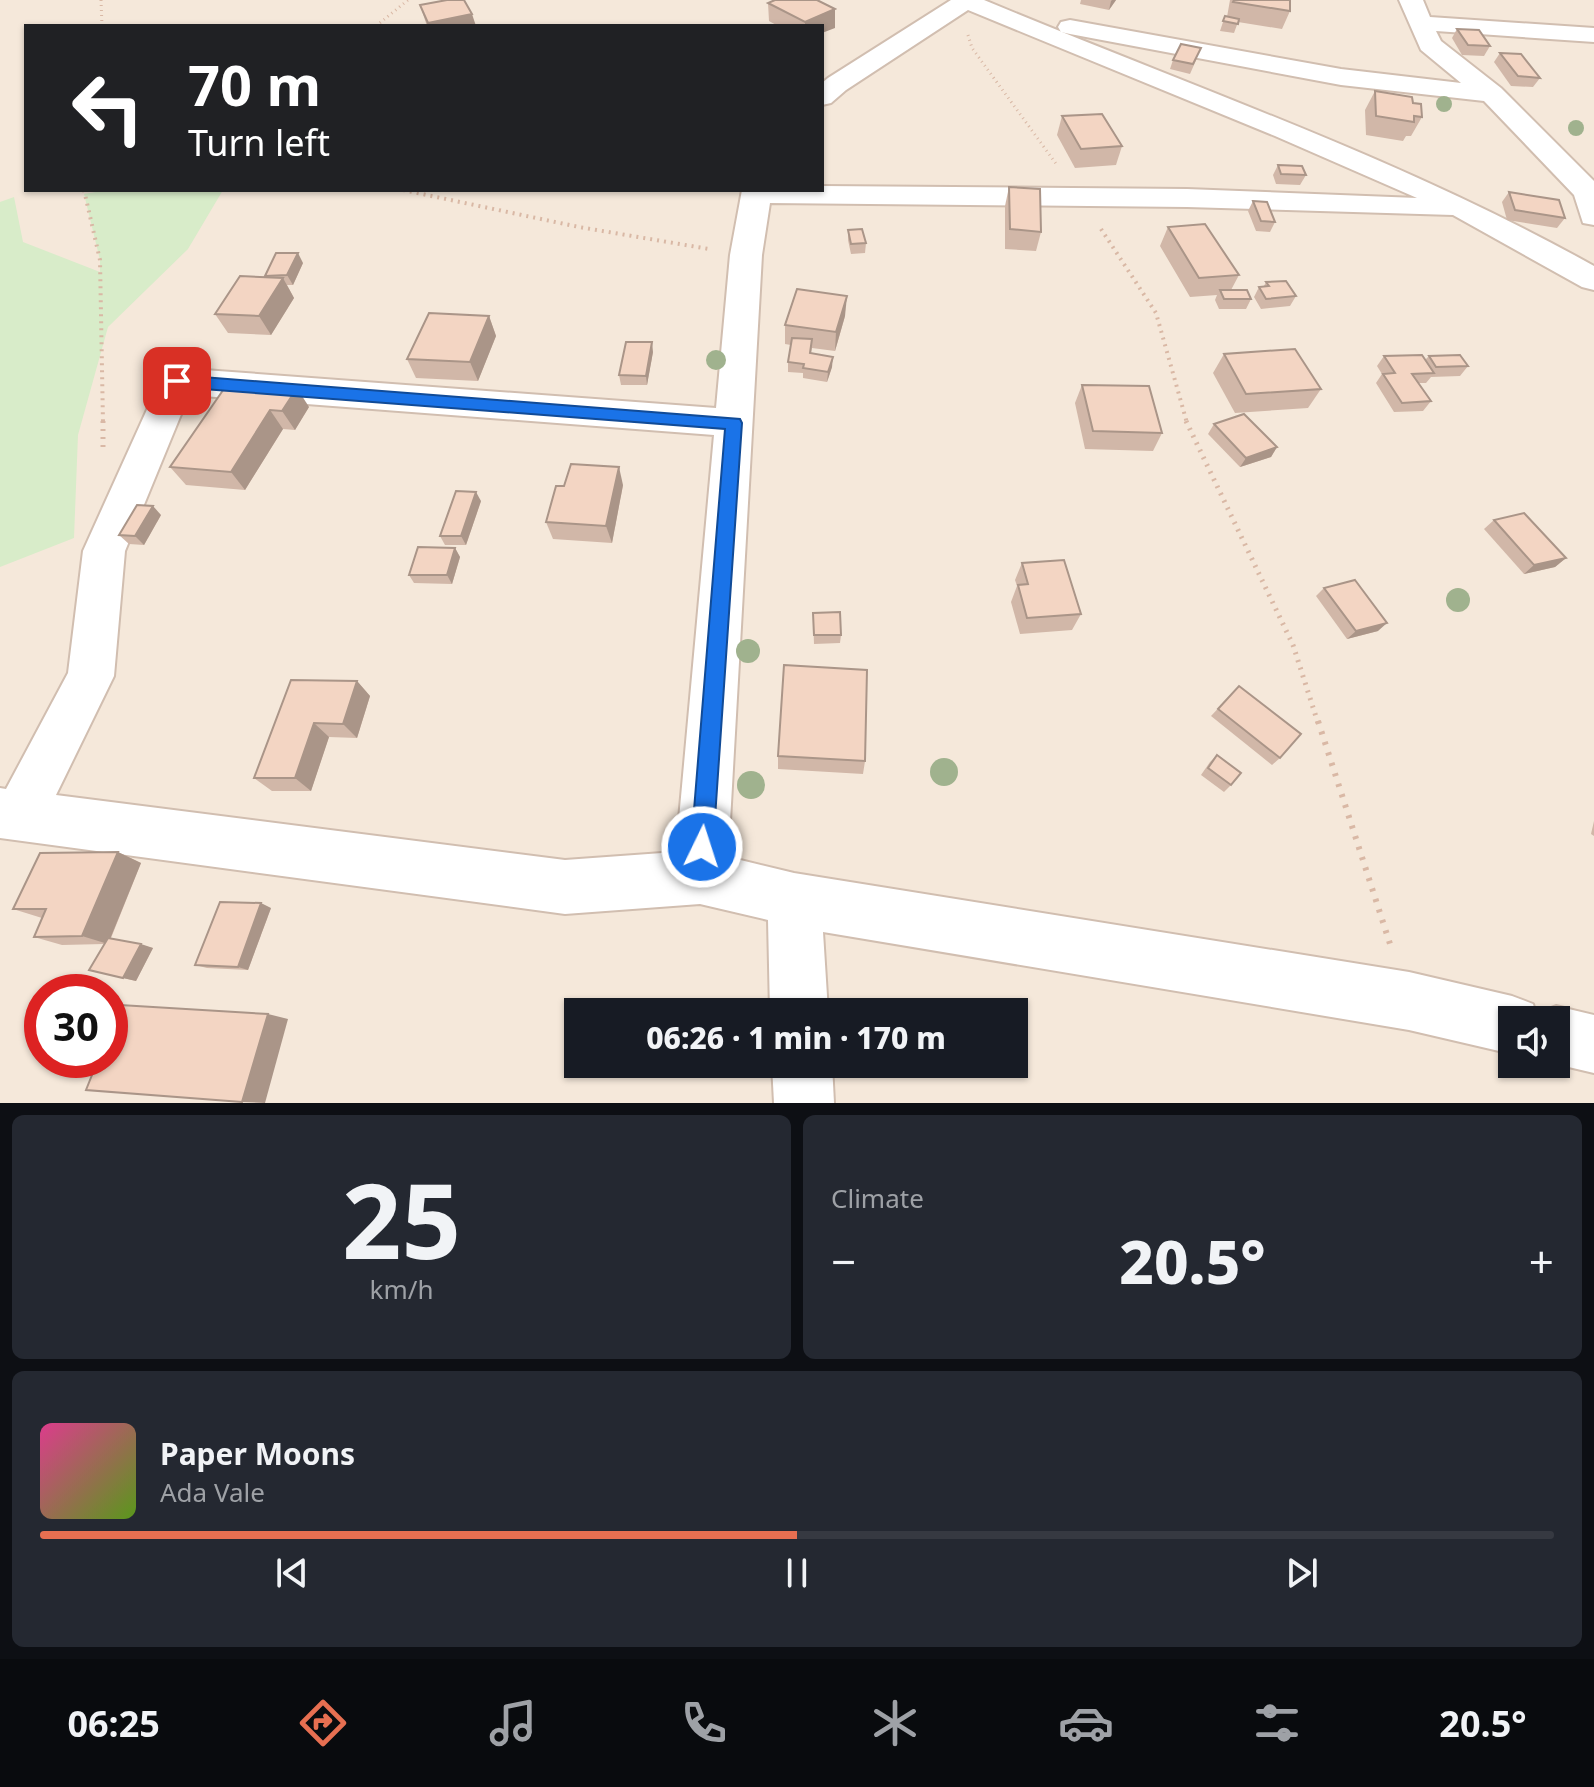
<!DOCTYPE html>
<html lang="en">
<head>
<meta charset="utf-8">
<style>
	body { margin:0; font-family:"Noto Sans",sans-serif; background:#242831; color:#f1f3f6; height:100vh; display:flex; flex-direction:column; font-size:30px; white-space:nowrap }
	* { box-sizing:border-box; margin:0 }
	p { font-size:26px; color:#9ea1a6 }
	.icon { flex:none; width:44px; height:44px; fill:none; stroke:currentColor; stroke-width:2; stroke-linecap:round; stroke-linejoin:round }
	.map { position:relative; height:1103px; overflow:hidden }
	.details { display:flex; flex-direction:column; gap:12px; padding:12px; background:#0d0f14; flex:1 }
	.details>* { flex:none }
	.hud { position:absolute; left:24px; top:24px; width:800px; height:168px; border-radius:0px; box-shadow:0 2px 6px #0004; background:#202124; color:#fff; overflow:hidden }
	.tools { position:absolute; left:1498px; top:1006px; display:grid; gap:16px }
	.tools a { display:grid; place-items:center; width:72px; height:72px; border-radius:0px; background:#171b24; box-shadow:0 2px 6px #0004; font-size:40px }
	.speed { position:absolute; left:24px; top:974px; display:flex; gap:16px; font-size:40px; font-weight:700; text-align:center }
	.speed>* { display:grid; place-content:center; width:104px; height:104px; border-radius:50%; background:#171b24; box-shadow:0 2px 6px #0004; line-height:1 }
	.speed .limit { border:12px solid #d22; background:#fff; color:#111 }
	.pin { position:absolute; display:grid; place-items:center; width:68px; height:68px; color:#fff; margin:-34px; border-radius:16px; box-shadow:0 4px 12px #0006 }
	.me { position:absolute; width:88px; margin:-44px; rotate:4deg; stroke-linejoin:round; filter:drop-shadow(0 0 6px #0008) }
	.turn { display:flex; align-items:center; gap:28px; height:168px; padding:0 32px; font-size:36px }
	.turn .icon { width:104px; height:104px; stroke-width:2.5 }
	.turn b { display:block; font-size:56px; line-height:68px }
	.big { font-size:60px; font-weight:800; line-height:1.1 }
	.details .tile { flex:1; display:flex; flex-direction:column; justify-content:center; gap:12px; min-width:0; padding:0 28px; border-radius:12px; background:#242831 }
	.details .dial { align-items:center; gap:0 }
	.dial b { font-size:104px; line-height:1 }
	.song { display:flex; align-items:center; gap:24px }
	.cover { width:96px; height:96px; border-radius:12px; background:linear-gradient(135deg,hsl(330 70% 55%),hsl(90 70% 35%)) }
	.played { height:8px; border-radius:4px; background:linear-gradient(90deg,#e76f51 50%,#363941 50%) }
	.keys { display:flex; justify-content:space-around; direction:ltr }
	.heat { display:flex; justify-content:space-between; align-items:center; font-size:44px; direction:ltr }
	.details .tiles { flex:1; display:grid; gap:12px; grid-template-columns:1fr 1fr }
	.tile:last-child { grid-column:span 2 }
	.trip { position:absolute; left:564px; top:998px; width:464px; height:80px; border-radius:0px; background:#171b24; box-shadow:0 2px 6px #0004; font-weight:800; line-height:80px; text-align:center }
	.menu { display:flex; height:128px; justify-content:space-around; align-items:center; background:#090b0e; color:#9ea1a6 }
	.menu .icon { width:56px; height:56px }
	.menu .current { color:#e76f51 }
	.menu b { font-size:36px; color:#f1f3f6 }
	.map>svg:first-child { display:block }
</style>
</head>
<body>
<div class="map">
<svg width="1594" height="1103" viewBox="0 0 1594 1103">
	<rect width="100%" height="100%" fill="#fdf6ec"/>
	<path fill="#f5e8da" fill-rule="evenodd" d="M0,0H1594V1103H0ZM26,26H822V190H26ZM42,992H110V1060H42ZM578,1012H1014V1064H578ZM1512,1020H1556V1064H1512Z"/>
	<path fill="#d8ecc9" d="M107,190H223L188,249L108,327L78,435L74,538L0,567V202L14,197L23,242L100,272V260L84,194Z"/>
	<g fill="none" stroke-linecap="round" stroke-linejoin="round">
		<g stroke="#d1beb0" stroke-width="4">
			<g id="street">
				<path d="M951,0H984C1189,86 1399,157 1594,266V290L1582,287L1453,215L1187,207L770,203L762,255L728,857L794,873L1409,972L1512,996L1533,1004L1536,1014L1556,1006L1594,1015V1073L1556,1064V1020H1512V1054L1409,1030L823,932L828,1012H770L768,920L700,904L565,914L0,838V788L6,789L68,673L83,551L164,372L177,368L716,408L730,255L742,190H822V186L1187,189L1417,198L1275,136L968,10L846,90L831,103L822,105V83L828,78ZM189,395L714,435L676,852L565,860L56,795L114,676L125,551Z"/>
				<path d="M1399,0H1423L1430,17L1594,28V42L1436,31L1441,41L1501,88L1594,181V225L1583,223L1574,195L1484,101L1341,85L1070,34L1061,32L1058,27L1061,22L1070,20L1341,69L1461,83L1421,50Z"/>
				<path d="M772,1064H832L834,1103H774Z"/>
			</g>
		</g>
		<g stroke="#d9b8a5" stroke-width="3" stroke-dasharray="1 4" stroke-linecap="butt">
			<path d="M101,0L102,26"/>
			<path d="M376,26L408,0"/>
			<path d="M968,35L972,48L1057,165"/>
		</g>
		<g stroke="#d9b8a5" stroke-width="4" stroke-dasharray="2 5" stroke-linecap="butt">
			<path d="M84,190L100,260L103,423"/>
			<path d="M403,190L579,227L709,249"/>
			<path d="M1101,229L1156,313L1187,423"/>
		</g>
		<g stroke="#d9b8a5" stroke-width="5" stroke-dasharray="2 6" stroke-linecap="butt">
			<path d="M103,421V451"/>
			<path d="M1186,421L1293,645L1318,723"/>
		</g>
		<path stroke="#d9b8a5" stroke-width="6" stroke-dasharray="3 8" stroke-linecap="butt" d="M1318,721L1391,947"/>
		<use href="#street" fill="#fff" fill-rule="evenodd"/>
	</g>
	<g fill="#a0b28e">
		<circle cx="1444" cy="104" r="8"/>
		<circle cx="1576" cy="128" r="8"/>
		<circle cx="716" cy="360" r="10"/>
		<circle cx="1458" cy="600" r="12"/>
		<circle cx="748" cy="651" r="12"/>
		<circle cx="944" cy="772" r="14"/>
		<circle cx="751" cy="785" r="14"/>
	</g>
	<g fill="#d1b7a8">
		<path d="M1081,0H1116L1109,10L1080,4Z"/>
		<path d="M1230,0H1290V11L1282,29L1238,22L1234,33L1220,31L1225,16L1227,17Z"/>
		<path d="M768,3L835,28L822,26H778L769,21Z"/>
		<path d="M420,5L476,26H488H427Z"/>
		<path d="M1457,29L1490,46L1484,56L1462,55L1452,38Z"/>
		<path d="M1500,53L1540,78L1533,87L1511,86L1494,62Z"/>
		<path d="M1197,58L1190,74L1170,69L1173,60Z"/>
		<path d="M1375,91L1413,103L1422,117L1411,136H1406L1403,141L1366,135L1365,110Z"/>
		<path d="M1062,116L1122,146L1116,165L1075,168L1057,135Z"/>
		<path d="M1278,165L1306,175L1300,185L1276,184L1273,175Z"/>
		<path d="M1009,187L1041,232L1036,251L1005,249V206Z"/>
		<path d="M1509,192L1565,218L1557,228L1507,220L1502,202Z"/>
		<path d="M1253,201L1275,222L1270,232L1256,231L1248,211Z"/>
		<path d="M1168,227L1239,275L1231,290L1251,299L1246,309H1219L1215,300L1217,295L1190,297L1160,246Z"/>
		<path d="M848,230L866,243L865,253L851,254L848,240Z"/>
		<path d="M303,263L293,285H287L294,298L271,335L228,333L215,314L266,277L265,276Z"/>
		<path d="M1266,282L1296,296L1290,306L1261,309L1254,297L1259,287L1264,286Z"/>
		<path d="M489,316L496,336L478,381L416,378L407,359Z"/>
		<path d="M845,316L835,351L812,348L811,353L832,367L827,382L803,378V373L788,372V362L791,345L785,344V325Z"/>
		<path d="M653,352L647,385H621L619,375Z"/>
		<path d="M1224,354L1321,389L1308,408L1235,413L1213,373Z"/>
		<path d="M1384,356L1425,360L1429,356L1468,366L1460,376L1431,377L1426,383H1418L1431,401L1423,411L1394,412L1376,383L1382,374L1377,366Z"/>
		<path d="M228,383L309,407L295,430L283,429L245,490L186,485L170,467Z"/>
		<path d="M1082,385L1162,433L1153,451L1085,449L1075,403Z"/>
		<path d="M1214,424L1277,447L1271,457L1240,467L1208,434Z"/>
		<path d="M623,485L612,543L553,539L546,522Z"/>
		<path d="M481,501L466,545H445L440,536Z"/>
		<path d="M161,515L144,545L129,544L119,535Z"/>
		<path d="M1494,520L1566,558L1555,567L1524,574L1484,529Z"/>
		<path d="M455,548L460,557L452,584L414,583L409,575Z"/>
		<path d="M1022,563L1081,614L1072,630L1020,634L1011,602L1017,586L1015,580Z"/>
		<path d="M1324,588L1378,631L1347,639L1316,596Z"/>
		<path d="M813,613L841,635L840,643L814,644Z"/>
		<path d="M357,681L370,696L357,738L329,737L311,791H272L254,778Z"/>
		<path d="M1239,686L1280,758L1272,765L1211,716Z"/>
		<path d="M1217,755L1231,785L1224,792L1201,775L1210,762Z"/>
		<path d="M778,756L865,761L863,774L778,769Z"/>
		<path d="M1594,821V836L1591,834Z"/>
		<path d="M118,852L141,863L111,938L153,948L136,981L89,970L104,944L62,945L34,937L42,918L13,909Z"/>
		<path d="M271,908L248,970L207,968L195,965Z"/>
	</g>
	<g fill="#aa9588">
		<path d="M1112,0H1116L1109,10L1111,1Z"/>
		<path d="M835,9V28L822,33V26H805V22Z"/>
		<path d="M472,14L476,26H429L428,23Z"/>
		<path d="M298,253L303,263L293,285L287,275Z"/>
		<path d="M283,278L294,298L271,335L259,316Z"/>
		<path d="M847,296L845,316L835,351L836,332Z"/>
		<path d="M489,316L496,336L478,381L470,362Z"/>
		<path d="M652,342L653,352L647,385L646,376Z"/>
		<path d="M833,357L832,367L827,382L828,372Z"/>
		<path d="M297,388L309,407L295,430L282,411Z"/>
		<path d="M270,410L283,429L245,490L231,472Z"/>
		<path d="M1277,447L1271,457L1240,467L1246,458Z"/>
		<path d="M619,467L623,485L612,543L606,526Z"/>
		<path d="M476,492L481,501L466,545L461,536Z"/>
		<path d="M153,506L161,515L144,545L135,536Z"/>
		<path d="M455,548L460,557L452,584L447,575Z"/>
		<path d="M1566,558L1555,567L1524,574L1534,565Z"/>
		<path d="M1387,623L1378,631L1347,639L1356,631Z"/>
		<path d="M357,681L370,696L357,738L343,724Z"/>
		<path d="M314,723L329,737L311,791L295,778Z"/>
		<path d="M118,852L141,863L108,944L82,936Z"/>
		<path d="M261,903L271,908L248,970L238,967Z"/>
		<path d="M141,944L153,948L136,981L123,978Z"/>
		<path d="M268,1014L288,1019L265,1103L242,1102Z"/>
	</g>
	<g fill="#f3d5c3" stroke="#aa9588" stroke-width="2">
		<path d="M447,0H464L472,14L428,23L420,5Z"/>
		<path d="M775,0H817L835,9L805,22L768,3Z"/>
		<path d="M1234,0H1290V11L1233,2Z"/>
		<path d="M1225,16L1239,19L1238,24L1223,21Z"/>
		<path d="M1457,29L1479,30L1490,46L1468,45Z"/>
		<path d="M1181,44L1201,48L1193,64L1173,60Z"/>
		<path d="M1500,53L1521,54L1540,78L1518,76Z"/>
		<path d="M1375,91L1412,97L1413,103L1421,104L1422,117L1414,116V122L1376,116Z"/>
		<path d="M1102,114L1122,146L1081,149L1062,116Z"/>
		<path d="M1278,165L1302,166L1306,175L1281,174Z"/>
		<path d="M1009,187L1040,189L1041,232L1010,229Z"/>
		<path d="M1509,192L1559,200L1565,218L1515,210Z"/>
		<path d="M1253,201L1267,202L1275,222L1261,221Z"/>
		<path d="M1205,224L1239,275L1199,278L1168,227Z"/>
		<path d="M862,229L866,243L851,244L848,230Z"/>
		<path d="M276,253H298L287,275L265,276Z"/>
		<path d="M240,276L283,278L259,316L215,314Z"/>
		<path d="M1286,281L1296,296L1266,299L1259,287L1269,286L1266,282Z"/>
		<path d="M797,289L847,296L836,332L785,325Z"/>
		<path d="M1220,290H1247L1251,299H1224Z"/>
		<path d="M429,313L489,316L470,362L407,359Z"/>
		<path d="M792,338L812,339L810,353L833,357L828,372L803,368L804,364L788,362Z"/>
		<path d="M626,342H652L646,376L619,375Z"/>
		<path d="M1295,349L1321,389L1246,394L1224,354Z"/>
		<path d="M1422,355L1434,373L1412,374L1431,401L1402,403L1383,374L1395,373L1384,356Z"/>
		<path d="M1460,355L1468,366L1436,367L1429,356Z"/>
		<path d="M228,383L297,388L282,411L270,410L231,472L170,467Z"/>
		<path d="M1082,385L1149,386L1162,433L1093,431Z"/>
		<path d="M1244,414L1277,447L1246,458L1214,424Z"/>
		<path d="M571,464L619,467L606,526L546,522L556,486H564Z"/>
		<path d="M456,491L476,492L461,536H440Z"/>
		<path d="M137,505L153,506L135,536L119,535Z"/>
		<path d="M1524,513L1566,558L1534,565L1494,520Z"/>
		<path d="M418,547L455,548L447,575H409Z"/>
		<path d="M1064,560L1081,614L1027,618L1018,585L1028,584L1022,563Z"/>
		<path d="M1355,580L1387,623L1356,631L1324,588Z"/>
		<path d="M840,612L841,635H814L813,613Z"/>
		<path d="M784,665L867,670L865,761L778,756Z"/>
		<path d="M291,680L357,681L343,724L314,723L295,778H254Z"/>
		<path d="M1239,686L1301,734L1280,758L1218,709Z"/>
		<path d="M1217,755L1241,773L1231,785L1208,768Z"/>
		<path d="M118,852L82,936L34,937L46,909H13L40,853Z"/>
		<path d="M220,902L261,903L238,967L195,965Z"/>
		<path d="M108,938L141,944L123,978L89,970Z"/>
		<path d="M120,1005L268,1014L242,1102L86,1090L98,1060H110V1030Z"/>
	</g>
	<path fill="#1a73e8" stroke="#114b97" stroke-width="2" d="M177,375L740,419L742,423L713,847L710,855L702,858L694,855L691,847L725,429L177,387L170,381Z"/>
</svg>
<div class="tools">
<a><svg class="icon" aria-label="sound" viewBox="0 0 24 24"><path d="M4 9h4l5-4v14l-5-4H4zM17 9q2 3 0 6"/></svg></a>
</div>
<div class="speed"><div class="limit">30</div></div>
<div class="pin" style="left:177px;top:381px;background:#d93025"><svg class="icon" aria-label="arrive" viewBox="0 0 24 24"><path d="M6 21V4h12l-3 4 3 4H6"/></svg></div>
<svg class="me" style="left:702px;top:847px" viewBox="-20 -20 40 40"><circle r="17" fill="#1a73e8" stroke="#fff" stroke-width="3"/><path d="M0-11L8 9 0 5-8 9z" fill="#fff"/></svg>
<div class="trip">06:26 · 1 min · 170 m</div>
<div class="hud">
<div class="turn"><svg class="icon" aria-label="left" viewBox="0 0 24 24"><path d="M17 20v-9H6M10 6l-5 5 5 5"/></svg><div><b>70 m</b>Turn left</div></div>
</div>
</div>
<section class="details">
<div class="tiles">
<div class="tile dial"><b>25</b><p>km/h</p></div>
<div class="tile"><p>Climate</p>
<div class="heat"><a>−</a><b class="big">20.5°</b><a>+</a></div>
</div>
<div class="tile">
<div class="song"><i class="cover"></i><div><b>Paper Moons</b><p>Ada Vale</p></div></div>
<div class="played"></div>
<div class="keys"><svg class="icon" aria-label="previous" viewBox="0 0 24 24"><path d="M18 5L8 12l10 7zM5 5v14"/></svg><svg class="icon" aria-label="pause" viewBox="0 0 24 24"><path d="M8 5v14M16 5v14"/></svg><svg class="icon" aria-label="next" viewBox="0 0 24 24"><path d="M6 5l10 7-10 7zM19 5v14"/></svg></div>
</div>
</div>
</section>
<nav class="menu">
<b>06:25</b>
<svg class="icon current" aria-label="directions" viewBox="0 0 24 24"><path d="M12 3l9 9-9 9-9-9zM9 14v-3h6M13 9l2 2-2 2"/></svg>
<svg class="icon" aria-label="music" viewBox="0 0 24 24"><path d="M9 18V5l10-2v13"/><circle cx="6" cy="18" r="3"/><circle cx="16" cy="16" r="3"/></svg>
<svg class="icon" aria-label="phone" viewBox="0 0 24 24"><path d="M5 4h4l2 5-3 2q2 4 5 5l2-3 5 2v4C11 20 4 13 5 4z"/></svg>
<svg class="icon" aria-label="climate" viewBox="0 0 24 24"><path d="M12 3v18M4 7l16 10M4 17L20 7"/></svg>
<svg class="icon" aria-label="car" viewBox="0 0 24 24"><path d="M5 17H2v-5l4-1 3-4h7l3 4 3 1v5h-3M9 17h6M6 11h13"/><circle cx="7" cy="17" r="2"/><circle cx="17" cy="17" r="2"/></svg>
<svg class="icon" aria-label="filters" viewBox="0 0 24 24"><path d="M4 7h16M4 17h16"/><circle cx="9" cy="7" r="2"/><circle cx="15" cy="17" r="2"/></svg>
<b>20.5°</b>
</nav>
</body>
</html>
